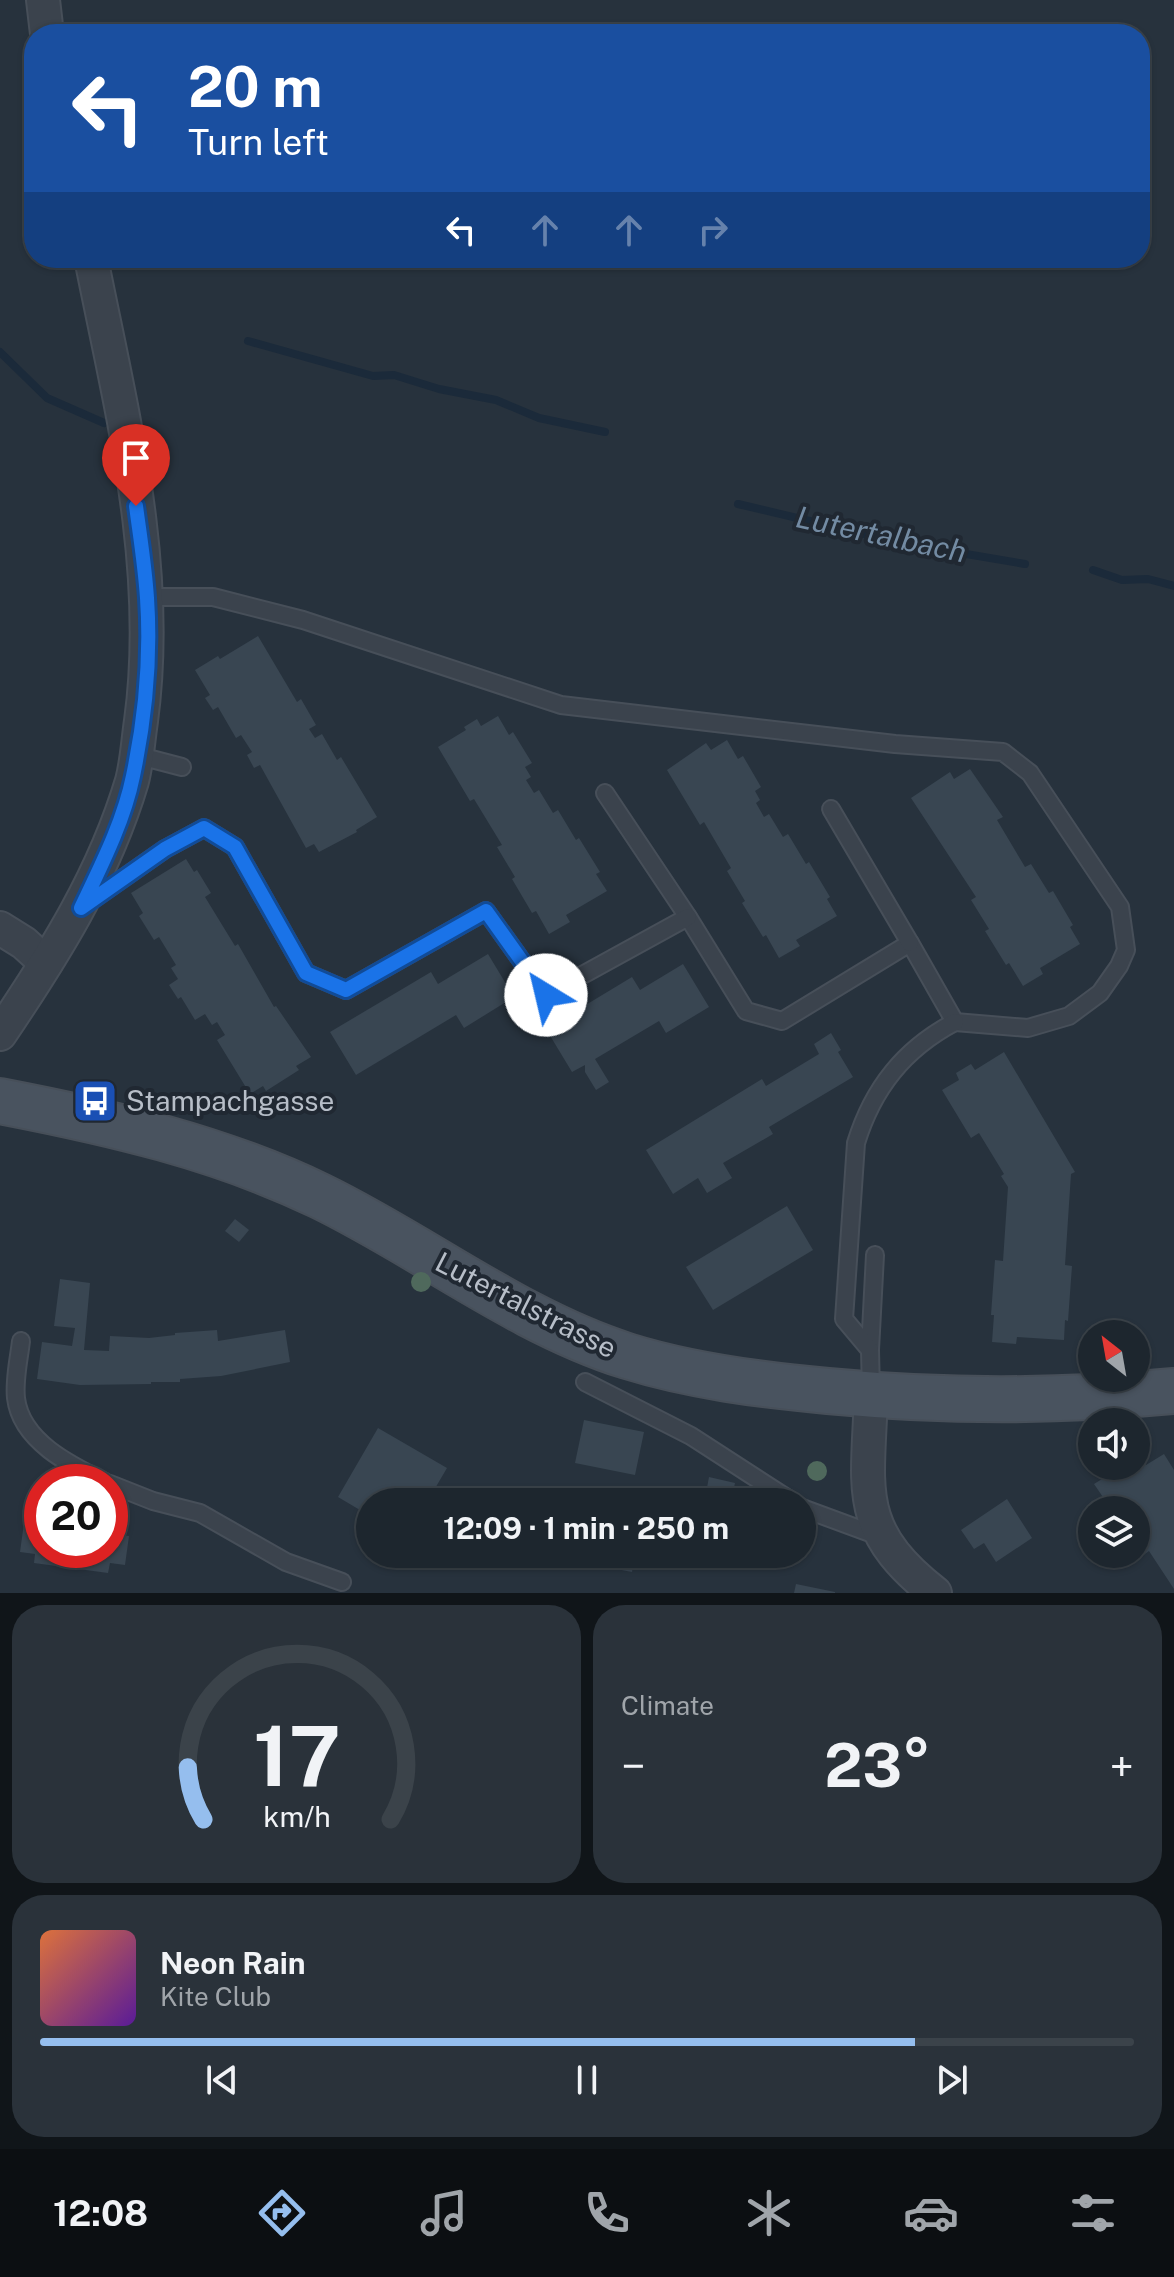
<!DOCTYPE html>
<html lang="en">
<head>
<meta charset="utf-8">
<style>
	body { margin:0; font-family:"Public Sans",sans-serif; background:#2a323a; color:#f1f3f6; height:100vh; display:flex; flex-direction:column; font-size:30px; white-space:nowrap }
	* { box-sizing:border-box; margin:0 }
	p { font-size:26px; color:#a0a5aa }
	.icon { flex:none; width:44px; height:44px; fill:none; stroke:currentColor; stroke-width:2; stroke-linecap:round; stroke-linejoin:round }
	.map { position:relative; height:1593px; overflow:hidden }
	.drawer { display:flex; flex-direction:column; gap:12px; padding:12px; background:#101519; flex:1 }
	.drawer>* { flex:none }
	.top-card { position:absolute; left:24px; top:24px; width:1126px; height:244px; border-radius:32px; box-shadow:0 2px 6px #0004,0 0 0 2px #3b434a; background:#1a4fa0; color:#fff; overflow:hidden }
	.needle { width:52px; rotate:329deg }
	.fabs { position:absolute; left:1078px; top:1320px; display:grid; gap:16px }
	.fabs a { display:grid; place-items:center; width:72px; height:72px; border-radius:50%; background:#1d262e; box-shadow:0 2px 6px #0004,0 0 0 2px #3b434a; font-size:40px }
	.speed { position:absolute; left:24px; top:1464px; display:flex; gap:16px; font-size:40px; font-weight:700; text-align:center }
	.speed>* { display:grid; place-content:center; width:104px; height:104px; border-radius:50%; background:#1d262e; box-shadow:0 2px 6px #0004,0 0 0 2px #3b434a; line-height:1 }
	.speed .limit { border:12px solid #d22; background:#fff; color:#111 }
	.pin { position:absolute; display:grid; place-items:center; width:68px; height:68px; color:#fff; margin:-82px -34px; border-radius:50% 50% 50% 0; rotate:-45deg; box-shadow:0 0 8px #0007 }
	.pin .icon { rotate:45deg }
	.me { position:absolute; width:88px; margin:-44px; rotate:324deg; stroke-linejoin:round; filter:drop-shadow(0 0 6px #0008) }
	.turn { display:flex; align-items:center; gap:28px; height:168px; padding:0 32px; font-size:36px }
	.turn .icon { width:104px; height:104px; stroke-width:2.5 }
	.turn b { display:block; font-size:56px; line-height:68px }
	.lanes { display:flex; align-items:center; height:76px; padding:0 32px; background:#0003; justify-content:center; gap:40px; direction:ltr }
	.lanes .off { opacity:.35 }
	.big { font-size:60px; font-weight:700; line-height:1.1 }
	.drawer .card { flex:1; display:flex; flex-direction:column; justify-content:center; gap:12px; min-width:0; padding:0 28px; border-radius:32px; background:#2a323a }
	.drawer .dial { align-items:center; gap:0 }
	.dial svg { height:208px; overflow:visible; fill:none; stroke:#3b434a; stroke-width:7; stroke-linecap:round; text-anchor:middle }
	.dial text { fill:#f1f3f6; stroke:none }
	.song { display:flex; align-items:center; gap:24px }
	.cover { width:96px; height:96px; border-radius:12px; background:linear-gradient(135deg,hsl(20 70% 55%),hsl(270 70% 35%)) }
	.played { height:8px; border-radius:4px; background:linear-gradient(90deg,#95beee 80%,#3b434a 80%) }
	.keys { display:flex; justify-content:space-around; direction:ltr }
	.heat { display:flex; justify-content:space-between; align-items:center; font-size:44px; direction:ltr }
	.drawer .tiles { flex:1; display:grid; gap:12px; grid-template-columns:1fr 1fr }
	.card:last-child { grid-column:span 2 }
	.trip { position:absolute; left:356px; top:1488px; width:460px; height:80px; border-radius:40px; background:#1d262e; box-shadow:0 2px 6px #0004,0 0 0 2px #3b434a; font-weight:700; line-height:80px; text-align:center }
	.tab-bar { display:flex; height:128px; justify-content:space-around; align-items:center; background:#0c0f12; color:#a0a5aa }
	.tab-bar .icon { width:56px; height:56px }
	.tab-bar .current { color:#95beee }
	.tab-bar b { font-size:36px; color:#f1f3f6 }
	.map>svg:first-child { display:block }
</style>
</head>
<body>
<div class="map">
<svg width="1174" height="1593" viewBox="0 0 1174 1593">
	<rect width="100%" height="100%" fill="#27323d"/>
	<g fill="none" stroke-linecap="round" stroke-linejoin="round">
		<g stroke="#1b2a3a" stroke-width="8">
			<path d="M248,341L373,376L394,375L439,389L496,400L539,418L605,432"/>
			<path d="M0,352L47,398L104,423"/>
			<path d="M738,504L907,544L1025,564"/>
			<path d="M1093,570L1122,580L1148,579L1174,586"/>
		</g>
	</g>
	<g fill="#394652">
		<path d="M258,636L297,702L301,699L316,725L309,729L315,738L322,734L337,760L341,757L377,817L356,830L357,832L319,852L314,844L306,848L260,765L254,768L247,755L252,752L241,735L236,738L218,707L213,710L205,698L210,695L195,670L218,656L220,659Z"/>
		<path d="M498,716L509,735L513,732L532,763L525,767L531,777L526,780L534,793L539,790L553,813L558,810L576,840L579,838L600,872L596,874L607,891L566,915L570,922L549,934L536,911L532,913L512,879L515,877L497,847L502,845L474,799L470,801L438,747L466,730L464,727L477,719L481,726Z"/>
		<path d="M727,740L738,759L743,756L761,787L755,791L760,800L756,803L764,817L769,814L783,837L788,834L806,864L809,862L830,897L827,899L837,916L796,940L800,946L779,958L766,935L763,937L742,903L745,901L727,871L731,868L704,822L700,825L667,770L706,743L711,750Z"/>
		<path d="M970,769L1003,817L997,820L1025,867L1031,864L1049,893L1053,891L1073,925L1070,927L1080,944L1040,968L1043,974L1023,986L1009,963L1006,965L985,931L989,929L971,900L976,897L911,798L950,772L954,779Z"/>
		<path d="M186,859L194,872L197,870L211,893L205,897L235,946L238,944L274,1007L276,1006L311,1057L296,1066L299,1070L266,1091L263,1086L250,1094L217,1040L225,1035L217,1022L212,1025L205,1014L195,1020L181,997L178,999L169,985L178,979L171,968L176,965L159,937L154,940L139,916L143,913L131,893Z"/>
		<path d="M488,954L514,997L464,1028L456,1015L356,1075L330,1032L431,972L438,984Z"/>
		<path d="M683,964L709,1007L666,1033L659,1021L595,1059L609,1082L596,1090L585,1072V1065L572,1072L546,1029L632,977L640,990Z"/>
		<path d="M831,1033L841,1050L838,1052L853,1077L769,1127L773,1134L723,1163L732,1178L707,1193L698,1178L673,1194L646,1150L762,1079L766,1086L819,1054L814,1044Z"/>
		<path d="M1004,1052L1075,1172L1071,1174L1065,1265L1072,1266L1068,1321L1065,1320L1064,1340L1017,1337L1016,1344L992,1342L994,1315H991L995,1260L1003,1261L1008,1187L1001,1176L1004,1174L979,1133L971,1138L942,1090L959,1080L956,1073L971,1064L975,1070Z"/>
		<path d="M787,1206L813,1250L713,1310L686,1267Z"/>
		<path d="M235,1219L249,1230L239,1242L225,1231Z"/>
		<path d="M60,1279L90,1283L84,1350L109,1351L110,1336L149,1338L175,1335V1333L217,1330L218,1341L285,1330L290,1362L221,1376L180,1379V1382H151V1384L80,1385L37,1379L42,1342L72,1346L75,1328L54,1326Z"/>
		<path d="M584,1420L644,1432L635,1475L575,1463Z"/>
		<path d="M378,1428L447,1468L427,1502H370V1516L338,1497Z"/>
		<path d="M1164,1454L1174,1470V1589L1149,1551L1142,1556L1136,1546V1510H1108L1105,1505L1107,1503L1094,1484L1110,1474L1108,1471L1115,1466H1124L1127,1471L1143,1461L1146,1465Z"/>
		<path d="M709,1477L735,1483L732,1497L748,1502H712L713,1495L706,1493Z"/>
		<path d="M1007,1499L1032,1538L996,1562L984,1543L974,1549L961,1530Z"/>
		<path d="M24,1523L42,1525V1550H110V1534L129,1536L125,1565L110,1563L108,1573L34,1563L35,1554L20,1552Z"/>
		<path d="M613,1554H635L632,1572L611,1568Z"/>
		<path d="M796,1584L835,1592V1593H794Z"/>
	</g>
	<g fill="none" stroke-linecap="round" stroke-linejoin="round">
		<g stroke="#474f59" stroke-width="20">
			<g id="lane">
				<path d="M147,597H213L303,620L561,705L895,744L1003,752L1030,773L1120,907L1126,950L1119,966L1100,993L1069,1016L1028,1028L955,1022L910,943L782,1021L746,1011L688,917L605,793"/>
				<path d="M136,755L182,767"/>
				<path d="M831,809L910,943"/>
				<path d="M89,902L165,849L204,828L235,847L306,973L346,990L486,911L546,995L688,917"/>
				<path d="M21,1341C19,1359 14,1379 16,1398C21,1441 70,1465 105,1482"/>
				<path d="M870,1350L875,1255"/>
				<path d="M585,1382L691,1436L793,1502"/>
				<path d="M871,1393L870,1350L844,1319L856,1143C873,1088 904,1049 955,1022"/>
				<path d="M110,1484L153,1501L200,1513L286,1562L342,1582"/>
				<path d="M802,1508L881,1537"/>
			</g>
		</g>
		<g stroke="#474f59" stroke-width="36">
			<g id="street">
				<path d="M43,0L47,34"/>
				<path d="M0,928L24,943L46,963"/>
				<path d="M0,1034C54,954 104,875 132,781C137,762 138,741 141,721C162,566 121,409 91,258"/>
				<path d="M871,1395C868,1489 853,1529 935,1593"/>
			</g>
		</g>
		<g stroke="#474f59" stroke-width="48">
			<path id="secondary" d="M0,1101C109,1122 219,1147 320,1196C423,1246 517,1321 627,1356C691,1376 761,1385 828,1391C944,1402 1058,1402 1174,1391"/>
		</g>
		<use href="#lane" stroke="#3b434d" stroke-width="16"/>
		<use href="#street" stroke="#3b434d" stroke-width="32"/>
		<use href="#secondary" stroke="#49535f" stroke-width="44"/>
	</g>
	<g fill="#4f695c">
		<circle cx="421" cy="1282" r="10"/>
		<circle cx="817" cy="1471" r="10"/>
	</g>
	<g fill="none" stroke-linecap="round" stroke-linejoin="round">
		<g stroke="#114b97" stroke-width="20">
			<path id="route" d="M136,506C140,536 145,567 147,598C151,656 145,719 133,776C124,821 101,866 81,908L165,849L204,828L235,847L306,973L346,990L486,911L546,995"/>
		</g>
		<use href="#route" stroke="#1a73e8" stroke-width="14"/>
	</g>
	<defs>
		<g id="bus-square" transform="scale(2.3)"><rect x="-9" y="-9" width="18" height="18" rx="4" fill="#1a4fb4" stroke="#202832"/><path d="M-5-6H5V4H4V6H2V4H-2V6H-4V4H-5ZM-3.5-4V0h7V-4ZM-3.5 1.2v1.5H-2V1.2ZM2 1.2v1.5H3.5V1.2Z" fill="#fff"/></g>
	</defs>
	<g fill-rule="evenodd">
		<use href="#bus-square" x="95" y="1101"/>
	</g>
	<g text-anchor="middle" stroke-width="8" stroke-linejoin="round" paint-order="stroke">
		<g font-size="28" fill="#b7bec8" stroke="#202832" text-anchor="start">
			<text x="126" y="1111">Stampachgasse</text>
		</g>
		<g font-size="28" fill="#b7bec8" stroke="#202832">
			<text transform="translate(526 1305) rotate(27)" y="10">Lutertalstrasse</text>
		</g>
		<g font-size="30" font-style="italic" fill="#738ba3" stroke="#202832">
			<text transform="translate(881 535) rotate(12)" y="10">Lutertalbach</text>
		</g>
	</g>
</svg>
<div class="fabs">
<a><svg class="needle" viewBox="-14 -14 28 28"><path d="M0-13l5 13h-10z" fill="#e53935"/><path d="M0 13l5-13h-10z" fill="#a0a5aa"/></svg></a>
<a><svg class="icon" aria-label="sound" viewBox="0 0 24 24"><path d="M4 9h4l5-4v14l-5-4H4zM17 9q2 3 0 6"/></svg></a>
<a><svg class="icon" aria-label="layers" viewBox="0 0 24 24"><path d="M12 4l9 5-9 5-9-5zM3 14l9 5 9-5"/></svg></a>
</div>
<div class="speed"><div class="limit">20</div></div>
<div class="pin" style="left:136px;top:506px;background:#d93025"><svg class="icon" aria-label="arrive" viewBox="0 0 24 24"><path d="M6 21V4h12l-3 4 3 4H6"/></svg></div>
<svg class="me" style="left:546px;top:995px" viewBox="-20 -20 40 40"><circle r="19" fill="#fff"/><path d="M0-13L10 11 0 6-10 11z" fill="#1a73e8"/></svg>
<div class="trip">12:09 · 1 min · 250 m</div>
<div class="top-card">
<div class="turn"><svg class="icon" aria-label="left" viewBox="0 0 24 24"><path d="M17 20v-9H6M10 6l-5 5 5 5"/></svg><div><b>20 m</b>Turn left</div></div>
<div class="lanes"><svg class="icon" aria-label="left" viewBox="0 0 24 24"><path d="M17 20v-9H6M10 6l-5 5 5 5"/></svg><svg class="icon off" aria-label="ahead" viewBox="0 0 24 24"><path d="M12 20V5M6 11l6-6 6 6"/></svg><svg class="icon off" aria-label="ahead" viewBox="0 0 24 24"><path d="M12 20V5M6 11l6-6 6 6"/></svg><svg class="icon off" aria-label="right" viewBox="0 0 24 24"><path d="M7 20v-9h11M14 6l5 5-5 5"/></svg></div>
</div>
</div>
<section class="drawer">
<div class="tiles">
<div class="card dial"><svg viewBox="0 0 100 80">
<path d="M14 69A42 42 0 1 1 86 69"/>
<path d="M14 69A42 42 0 0 1 8 49" stroke="#95beee"/>
<text x="50" y="56" font-size="32" font-weight="700">17</text>
<text x="50" y="72" font-size="11">km/h</text>
</svg></div>
<div class="card"><p>Climate</p>
<div class="heat"><a>−</a><b class="big">23°</b><a>+</a></div>
</div>
<div class="card">
<div class="song"><i class="cover"></i><div><b>Neon Rain</b><p>Kite Club</p></div></div>
<div class="played"></div>
<div class="keys"><svg class="icon" aria-label="previous" viewBox="0 0 24 24"><path d="M18 5L8 12l10 7zM5 5v14"/></svg><svg class="icon" aria-label="pause" viewBox="0 0 24 24"><path d="M8 5v14M16 5v14"/></svg><svg class="icon" aria-label="next" viewBox="0 0 24 24"><path d="M6 5l10 7-10 7zM19 5v14"/></svg></div>
</div>
</div>
</section>
<nav class="tab-bar">
<b>12:08</b>
<svg class="icon current" aria-label="directions" viewBox="0 0 24 24"><path d="M12 3l9 9-9 9-9-9zM9 14v-3h6M13 9l2 2-2 2"/></svg>
<svg class="icon" aria-label="music" viewBox="0 0 24 24"><path d="M9 18V5l10-2v13"/><circle cx="6" cy="18" r="3"/><circle cx="16" cy="16" r="3"/></svg>
<svg class="icon" aria-label="phone" viewBox="0 0 24 24"><path d="M5 4h4l2 5-3 2q2 4 5 5l2-3 5 2v4C11 20 4 13 5 4z"/></svg>
<svg class="icon" aria-label="climate" viewBox="0 0 24 24"><path d="M12 3v18M4 7l16 10M4 17L20 7"/></svg>
<svg class="icon" aria-label="car" viewBox="0 0 24 24"><path d="M5 17H2v-5l4-1 3-4h7l3 4 3 1v5h-3M9 17h6M6 11h13"/><circle cx="7" cy="17" r="2"/><circle cx="17" cy="17" r="2"/></svg>
<svg class="icon" aria-label="filters" viewBox="0 0 24 24"><path d="M4 7h16M4 17h16"/><circle cx="9" cy="7" r="2"/><circle cx="15" cy="17" r="2"/></svg>
</nav>
</body>
</html>
